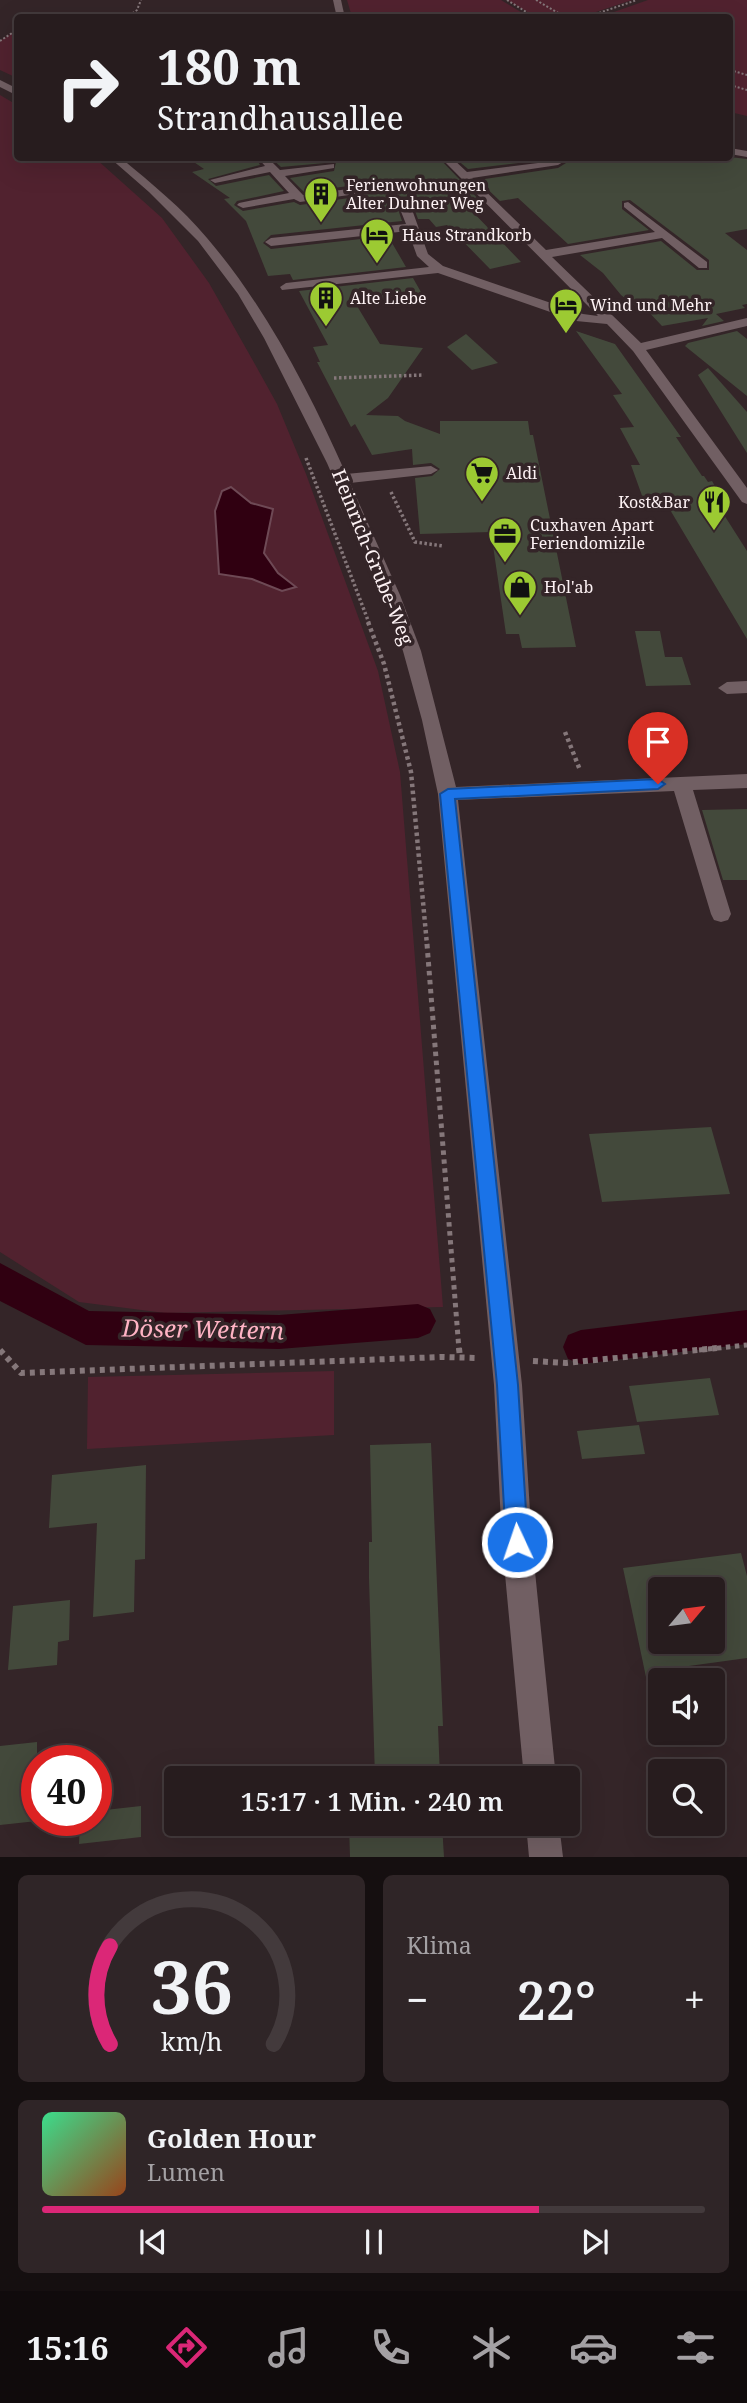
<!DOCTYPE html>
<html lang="de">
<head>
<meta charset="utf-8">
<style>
	body { margin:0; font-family:"Noto Serif",serif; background:#2f2527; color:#f1f3f6; height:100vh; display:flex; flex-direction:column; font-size:26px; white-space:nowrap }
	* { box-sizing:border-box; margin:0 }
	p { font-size:23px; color:#a4a1a4 }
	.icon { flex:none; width:38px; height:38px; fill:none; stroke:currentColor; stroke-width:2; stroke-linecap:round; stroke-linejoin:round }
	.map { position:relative; height:1857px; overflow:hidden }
	.drawer { display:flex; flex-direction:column; gap:18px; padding:18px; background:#150f10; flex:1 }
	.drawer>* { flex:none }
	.hud { position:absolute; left:14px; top:14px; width:719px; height:147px; border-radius:7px; box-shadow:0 7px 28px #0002,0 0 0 2px #433a3c; background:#271c1e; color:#f1f3f6; overflow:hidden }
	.needle { width:46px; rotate:61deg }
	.controls { position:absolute; left:648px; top:1577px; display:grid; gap:14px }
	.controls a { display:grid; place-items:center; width:77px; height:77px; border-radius:7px; background:#271c1e; box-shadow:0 7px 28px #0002,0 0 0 2px #433a3c; font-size:35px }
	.speed { position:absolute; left:21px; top:1745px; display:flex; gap:14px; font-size:35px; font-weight:700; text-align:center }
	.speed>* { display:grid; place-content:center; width:91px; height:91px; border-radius:50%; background:#271c1e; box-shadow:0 7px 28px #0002,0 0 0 2px #433a3c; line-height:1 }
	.speed .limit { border:10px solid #d22; background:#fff; color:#111 }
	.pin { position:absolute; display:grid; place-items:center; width:60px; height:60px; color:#fff; margin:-72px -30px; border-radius:50% 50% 50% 0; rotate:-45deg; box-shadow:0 0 7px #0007 }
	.pin .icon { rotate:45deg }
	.me { position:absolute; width:77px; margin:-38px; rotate:357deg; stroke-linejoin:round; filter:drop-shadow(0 0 5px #0008) }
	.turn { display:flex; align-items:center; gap:24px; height:147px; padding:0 28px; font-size:32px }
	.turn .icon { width:91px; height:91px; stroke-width:2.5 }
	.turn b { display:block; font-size:49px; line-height:60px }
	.big { font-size:52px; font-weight:600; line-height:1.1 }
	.drawer .widget { flex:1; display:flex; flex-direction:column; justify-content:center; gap:10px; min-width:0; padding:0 24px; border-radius:10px; background:#2f2527 }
	.drawer .dial { align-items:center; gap:0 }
	.dial svg { height:182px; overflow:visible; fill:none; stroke:#433a3c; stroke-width:7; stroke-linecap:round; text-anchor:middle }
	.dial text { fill:#f1f3f6; stroke:none }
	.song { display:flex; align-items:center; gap:21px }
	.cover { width:84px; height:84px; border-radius:10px; background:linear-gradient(135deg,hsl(150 70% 55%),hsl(20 70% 35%)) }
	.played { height:7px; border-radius:4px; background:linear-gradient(90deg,#db2777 75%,#433a3c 75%) }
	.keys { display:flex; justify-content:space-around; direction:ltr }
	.heat { display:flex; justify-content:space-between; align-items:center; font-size:38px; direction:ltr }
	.drawer .tiles { flex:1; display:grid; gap:18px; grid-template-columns:1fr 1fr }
	.widget:last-child { grid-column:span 2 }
	.trip { position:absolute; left:164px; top:1766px; width:416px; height:70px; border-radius:7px; background:#271c1e; box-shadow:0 7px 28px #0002,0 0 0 2px #433a3c; font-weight:600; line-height:70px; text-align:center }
	.tabs { display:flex; height:112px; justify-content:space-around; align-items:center; background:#100b0c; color:#a4a1a4 }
	.tabs .icon { width:49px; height:49px }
	.tabs .active { color:#db2777 }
	.tabs b { font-size:32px; color:#f1f3f6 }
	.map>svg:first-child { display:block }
</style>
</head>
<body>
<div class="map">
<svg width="747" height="1857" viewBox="0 0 747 1857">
	<rect width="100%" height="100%" fill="#342528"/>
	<g fill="#51222f" fill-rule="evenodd">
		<path d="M347,0H501L529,17H352Z"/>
		<path d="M507,0H632L578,18L536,17Z"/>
		<path d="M648,0H747V116L730,112V18H623L611,13Z"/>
		<path d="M12,33H17V78L0,70V41Z"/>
		<path d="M0,95L17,105L18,158H95L162,218L209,283L252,359L277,404L306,474L378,671L400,772L443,1307L165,1313L79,1302L0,1252ZM251,503L273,509L264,553L278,573L263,585L252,579L219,574L215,511Z"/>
		<path d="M334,1371V1435L87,1449L88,1377Z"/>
	</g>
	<path fill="#300011" stroke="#6e4955" stroke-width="2" d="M231,487L251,503L273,509L264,553L278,573L296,587L282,591L252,579L219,574L215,511L222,491Z"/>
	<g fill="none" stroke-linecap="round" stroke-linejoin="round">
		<g fill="#300011" fill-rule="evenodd">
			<path d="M0,1263L89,1311L279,1315L418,1304L430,1309L436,1321L430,1333L418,1338L279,1349L86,1345L0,1301Z"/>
			<path d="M747,1310V1344L581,1364L568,1359L563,1347L568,1335L581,1330Z"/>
		</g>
	</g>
	<g fill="#43493b" fill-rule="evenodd">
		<path d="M730,157L747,159V229L725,233L747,250V304L742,305L745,308L716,314L724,321L702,326L708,318L662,326L644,307L635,306L621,295L603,273L580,255L661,241L697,270H709V260L630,200L622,201V209L649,230L568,244L518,198L500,201L478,180L558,168L566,163L562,158Z"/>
		<path d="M188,158H256L260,165L208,179L216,186L269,175L284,191L237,201L234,205L243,211L294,202L300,205L356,197L364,192L356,185L304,192L290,178L334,171L336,162L281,167L271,158H348L351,161L374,158H439L483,204L468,207L521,262L490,269L447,225L436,227L429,219H418L412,203L403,199L396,203L402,221L271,235L263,243L271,249L388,236L406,267L293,280L290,274L268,276L246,221L224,199L230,198L192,172L204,169Z"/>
		<path d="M455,158H561L468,169Z"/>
		<path d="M413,278L426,301L420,299L354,301L380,344L423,348L388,398L366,415L398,416L405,421L440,434V421H528L530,435H533L576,647L522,648L519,634H506L491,532L420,534L415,478L432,476L440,469L431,463L413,465L412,449L372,455L355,424L351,427L317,362H320L313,347L328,345L299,291Z"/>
		<path d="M576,331L615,344L681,437H676L702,476H704L708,482L712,481L727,507H719L747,551V639L666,503L645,504L631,465H640L620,428L634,427L613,395L622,394Z"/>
		<path d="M737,331L747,339V396L685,346L688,343Z"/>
		<path d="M466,334L498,363L472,370L447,347Z"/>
		<path d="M708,368L747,412V453L698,375Z"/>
		<path d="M635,631H660L665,657H682L691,685L646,686Z"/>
		<path d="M747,809V880H723L702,810Z"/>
		<path d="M711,1127L730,1194L602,1202L589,1134Z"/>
		<path d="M710,1378L719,1415L637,1422L629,1386Z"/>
		<path d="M639,1425L645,1454L582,1459L577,1431Z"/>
		<path d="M431,1443L443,1726H438L440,1778H375L369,1578V1542H372L370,1445Z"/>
		<path d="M146,1465L145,1559L135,1560L134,1612L93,1617L97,1523L49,1528L52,1475Z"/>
		<path d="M741,1553L747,1576V1658L660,1670V1695L650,1696L623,1568ZM660,1589H712V1642H660Z"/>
		<path d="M70,1600L69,1640L58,1642L57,1665L8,1670L13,1606Z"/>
		<path d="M37,1742V1821L0,1825V1746Z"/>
		<path d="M141,1806V1837L79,1844L80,1820H96V1811Z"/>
		<path d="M349,1824H442L444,1857H350Z"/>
	</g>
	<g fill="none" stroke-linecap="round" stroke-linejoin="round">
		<g stroke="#85777a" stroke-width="2" stroke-dasharray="2 2" stroke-linecap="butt">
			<path d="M507,0L536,18"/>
			<path d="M536,0L567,18"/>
			<path d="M126,18L137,10L141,0"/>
			<path d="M584,18L637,0"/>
			<path d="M0,41L12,33H18"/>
			<path d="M730,70L747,75"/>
			<path d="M730,85L747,90"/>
		</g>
		<path stroke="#85777a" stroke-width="2.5" stroke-dasharray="2 2" stroke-linecap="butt" d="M366,204L386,202"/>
		<g stroke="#85777a" stroke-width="3.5" stroke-dasharray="2.5 2.5" stroke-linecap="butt">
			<path d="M334,378L424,375"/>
			<path d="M306,458L369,623"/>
			<path d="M391,492L415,542L443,546"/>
		</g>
		<g stroke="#85777a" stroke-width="4.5" stroke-dasharray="3.5 3.5" stroke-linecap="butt">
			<path d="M368,622L384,664L411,772L427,945"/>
			<path d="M565,732L580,770"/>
		</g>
		<g stroke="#85777a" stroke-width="5" stroke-dasharray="4.5 4.5" stroke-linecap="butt">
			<path d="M427,944L459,1350"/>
			<path d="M699,1350L747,1345"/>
		</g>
		<g stroke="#85777a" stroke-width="6" stroke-dasharray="5 5" stroke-linecap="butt">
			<path d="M459,1348L460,1358"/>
			<path d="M0,1350L21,1373L442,1357L479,1358"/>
			<path d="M533,1361L566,1363L717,1348"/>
		</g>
		<g fill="#715f63" fill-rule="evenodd">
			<path d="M333,0H341L345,18H337Z"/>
			<path d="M0,80L18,89V96L0,87Z"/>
			<path d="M730,148L747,151V157L730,154Z"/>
			<path d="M110,158H121C151,183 182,208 207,238C266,307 309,391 346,474L431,466L438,470L431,474L350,483L400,595L421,651L456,787L747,774V788L693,790L731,914L728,920L721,922L714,920L711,914L674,791L458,800L522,1385L532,1542L556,1778H524L502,1542L494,1385L438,794L422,720L403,651L384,595L327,463L264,338L238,294L198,241L149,192Z"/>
			<path d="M258,158H268L280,170L334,164V168L285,176L303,195L356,188L362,191L356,194L300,202L294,199L243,208L237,205L239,203L289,193L270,172L215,183L210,180L265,166Z"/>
			<path d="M441,158H452L467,172L562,160L563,162L558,165L472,178L546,250L655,232L624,207V203L628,202L707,262V268H699L662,238L552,257L641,343L747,318V326L646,350L747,488V504L742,502L633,351L607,324L576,321L438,273L282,290L280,287L286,283L429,267L417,256L408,231L271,246L265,242L271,238L406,224L398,204L404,201L410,204L428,254L443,266L583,314L598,316Z"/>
			<path d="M747,681V693L727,694L718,688L727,682Z"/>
			<path d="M526,1824H559L563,1857H529Z"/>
		</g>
	</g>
	<path fill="#1a73e8" stroke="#114b97" stroke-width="2" d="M658,779L665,784L658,789L455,799L518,1385L528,1542L524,1550L517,1553L509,1550L506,1542L497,1385L440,794L448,789Z"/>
	<defs>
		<g id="building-pin" transform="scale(1.75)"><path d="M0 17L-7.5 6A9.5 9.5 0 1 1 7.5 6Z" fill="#9cca32" stroke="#342528"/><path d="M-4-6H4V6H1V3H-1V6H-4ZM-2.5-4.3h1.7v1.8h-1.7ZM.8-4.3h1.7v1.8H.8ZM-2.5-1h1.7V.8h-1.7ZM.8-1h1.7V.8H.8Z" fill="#111"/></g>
		<g id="hotel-pin" transform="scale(1.75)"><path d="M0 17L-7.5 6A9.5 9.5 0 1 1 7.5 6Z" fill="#9cca32" stroke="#342528"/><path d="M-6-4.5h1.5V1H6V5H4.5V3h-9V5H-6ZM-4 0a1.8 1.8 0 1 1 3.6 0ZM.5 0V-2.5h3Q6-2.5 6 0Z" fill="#111"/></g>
		<g id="supermarket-pin" transform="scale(1.75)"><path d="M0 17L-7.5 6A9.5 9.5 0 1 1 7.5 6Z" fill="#9cca32" stroke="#342528"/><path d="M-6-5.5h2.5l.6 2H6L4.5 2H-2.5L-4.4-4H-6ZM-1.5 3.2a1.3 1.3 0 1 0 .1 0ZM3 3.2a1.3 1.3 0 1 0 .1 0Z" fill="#111"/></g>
		<g id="restaurant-pin" transform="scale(1.75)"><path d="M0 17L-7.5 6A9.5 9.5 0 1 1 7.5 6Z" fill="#9cca32" stroke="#342528"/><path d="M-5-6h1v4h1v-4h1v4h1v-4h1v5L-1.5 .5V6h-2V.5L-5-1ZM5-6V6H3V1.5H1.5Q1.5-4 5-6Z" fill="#111"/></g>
		<g id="office-pin" transform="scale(1.75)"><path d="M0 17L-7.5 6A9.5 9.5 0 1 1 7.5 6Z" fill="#9cca32" stroke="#342528"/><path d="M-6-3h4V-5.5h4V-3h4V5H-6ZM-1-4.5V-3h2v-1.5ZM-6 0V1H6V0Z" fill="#111"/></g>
		<g id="shop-pin" transform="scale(1.75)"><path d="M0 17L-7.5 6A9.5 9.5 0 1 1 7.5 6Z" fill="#9cca32" stroke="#342528"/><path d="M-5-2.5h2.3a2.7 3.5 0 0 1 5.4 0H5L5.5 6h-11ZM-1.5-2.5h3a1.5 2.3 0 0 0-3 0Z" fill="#111"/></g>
	</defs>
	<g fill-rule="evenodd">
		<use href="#building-pin" x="321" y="194"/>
		<use href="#hotel-pin" x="377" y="235"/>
		<use href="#building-pin" x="326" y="298"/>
		<use href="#hotel-pin" x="566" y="305"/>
		<use href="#supermarket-pin" x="482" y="473"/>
		<use href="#restaurant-pin" x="714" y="502"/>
		<use href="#office-pin" x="505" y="534"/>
		<use href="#shop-pin" x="520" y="587"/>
	</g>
	<g text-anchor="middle" stroke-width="7" stroke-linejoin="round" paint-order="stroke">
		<g font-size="16" fill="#fdf2f4" stroke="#342528" text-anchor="start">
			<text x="346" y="191">Ferienwohnungen<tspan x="346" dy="18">Alter Duhner Weg</tspan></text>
			<text x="402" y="241">Haus Strandkorb</text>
			<text x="350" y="304">Alte Liebe</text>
			<text x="590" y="311">Wind und Mehr</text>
			<text x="506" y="479">Aldi</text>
			<text x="690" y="508" text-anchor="end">Kost&amp;Bar</text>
			<text x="530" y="531">Cuxhaven Apart<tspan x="530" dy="18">Feriendomizile</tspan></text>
			<text x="544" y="593">Hol'ab</text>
		</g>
		<g font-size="19" fill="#fdf2f4" stroke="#342528">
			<text transform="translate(373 557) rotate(68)" y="7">Heinrich-Grube-Weg</text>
		</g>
		<g font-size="24" font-style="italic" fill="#ffb3c4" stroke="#342528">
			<text transform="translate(203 1330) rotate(1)" y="8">Döser Wettern</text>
		</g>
	</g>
</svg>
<div class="controls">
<a><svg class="needle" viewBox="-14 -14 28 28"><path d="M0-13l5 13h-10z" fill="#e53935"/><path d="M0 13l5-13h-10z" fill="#a4a1a4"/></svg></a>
<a><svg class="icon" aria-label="sound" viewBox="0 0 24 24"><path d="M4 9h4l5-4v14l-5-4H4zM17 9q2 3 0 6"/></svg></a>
<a><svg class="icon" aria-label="search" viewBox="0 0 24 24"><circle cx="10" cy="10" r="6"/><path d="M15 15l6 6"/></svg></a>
</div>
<div class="speed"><div class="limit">40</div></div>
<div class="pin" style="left:658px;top:784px;background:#d93025"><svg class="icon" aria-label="arrive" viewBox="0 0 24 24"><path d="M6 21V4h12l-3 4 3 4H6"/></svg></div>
<svg class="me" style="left:517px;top:1542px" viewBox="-20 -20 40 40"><circle r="17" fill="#1a73e8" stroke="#fff" stroke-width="3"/><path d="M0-11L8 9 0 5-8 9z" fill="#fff"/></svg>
<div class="trip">15:17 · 1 Min. · 240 m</div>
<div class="hud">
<div class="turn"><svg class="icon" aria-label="right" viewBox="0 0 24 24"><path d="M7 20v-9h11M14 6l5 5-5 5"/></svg><div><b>180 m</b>Strandhausallee</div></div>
</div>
</div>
<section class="drawer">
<div class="tiles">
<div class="widget dial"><svg viewBox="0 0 100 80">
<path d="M14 69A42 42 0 1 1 86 69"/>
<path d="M14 69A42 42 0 0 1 14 26" stroke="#db2777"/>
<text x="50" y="56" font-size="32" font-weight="700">36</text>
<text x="50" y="72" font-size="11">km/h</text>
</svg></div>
<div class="widget"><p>Klima</p>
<div class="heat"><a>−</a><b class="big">22°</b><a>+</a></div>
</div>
<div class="widget">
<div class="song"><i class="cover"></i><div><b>Golden Hour</b><p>Lumen</p></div></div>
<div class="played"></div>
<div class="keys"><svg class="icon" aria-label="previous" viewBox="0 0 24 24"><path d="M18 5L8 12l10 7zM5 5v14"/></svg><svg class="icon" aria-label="pause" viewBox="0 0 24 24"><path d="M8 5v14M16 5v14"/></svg><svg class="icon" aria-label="next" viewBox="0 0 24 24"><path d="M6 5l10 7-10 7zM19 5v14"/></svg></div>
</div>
</div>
</section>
<nav class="tabs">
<b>15:16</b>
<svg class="icon active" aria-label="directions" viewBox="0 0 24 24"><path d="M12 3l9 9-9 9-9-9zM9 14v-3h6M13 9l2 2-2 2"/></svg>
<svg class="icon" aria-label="music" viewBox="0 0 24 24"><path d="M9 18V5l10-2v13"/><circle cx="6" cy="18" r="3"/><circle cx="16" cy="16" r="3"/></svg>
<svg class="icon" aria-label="phone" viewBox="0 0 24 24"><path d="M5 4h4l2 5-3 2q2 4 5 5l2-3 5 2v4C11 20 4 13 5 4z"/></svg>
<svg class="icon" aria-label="climate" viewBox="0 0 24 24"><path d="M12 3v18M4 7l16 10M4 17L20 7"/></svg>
<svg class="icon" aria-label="car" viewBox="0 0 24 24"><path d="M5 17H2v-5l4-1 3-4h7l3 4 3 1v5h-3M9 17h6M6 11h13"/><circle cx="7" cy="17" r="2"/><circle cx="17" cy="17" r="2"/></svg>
<svg class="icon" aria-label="filters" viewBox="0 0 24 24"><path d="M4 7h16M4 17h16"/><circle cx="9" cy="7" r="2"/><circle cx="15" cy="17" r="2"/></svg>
</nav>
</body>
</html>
